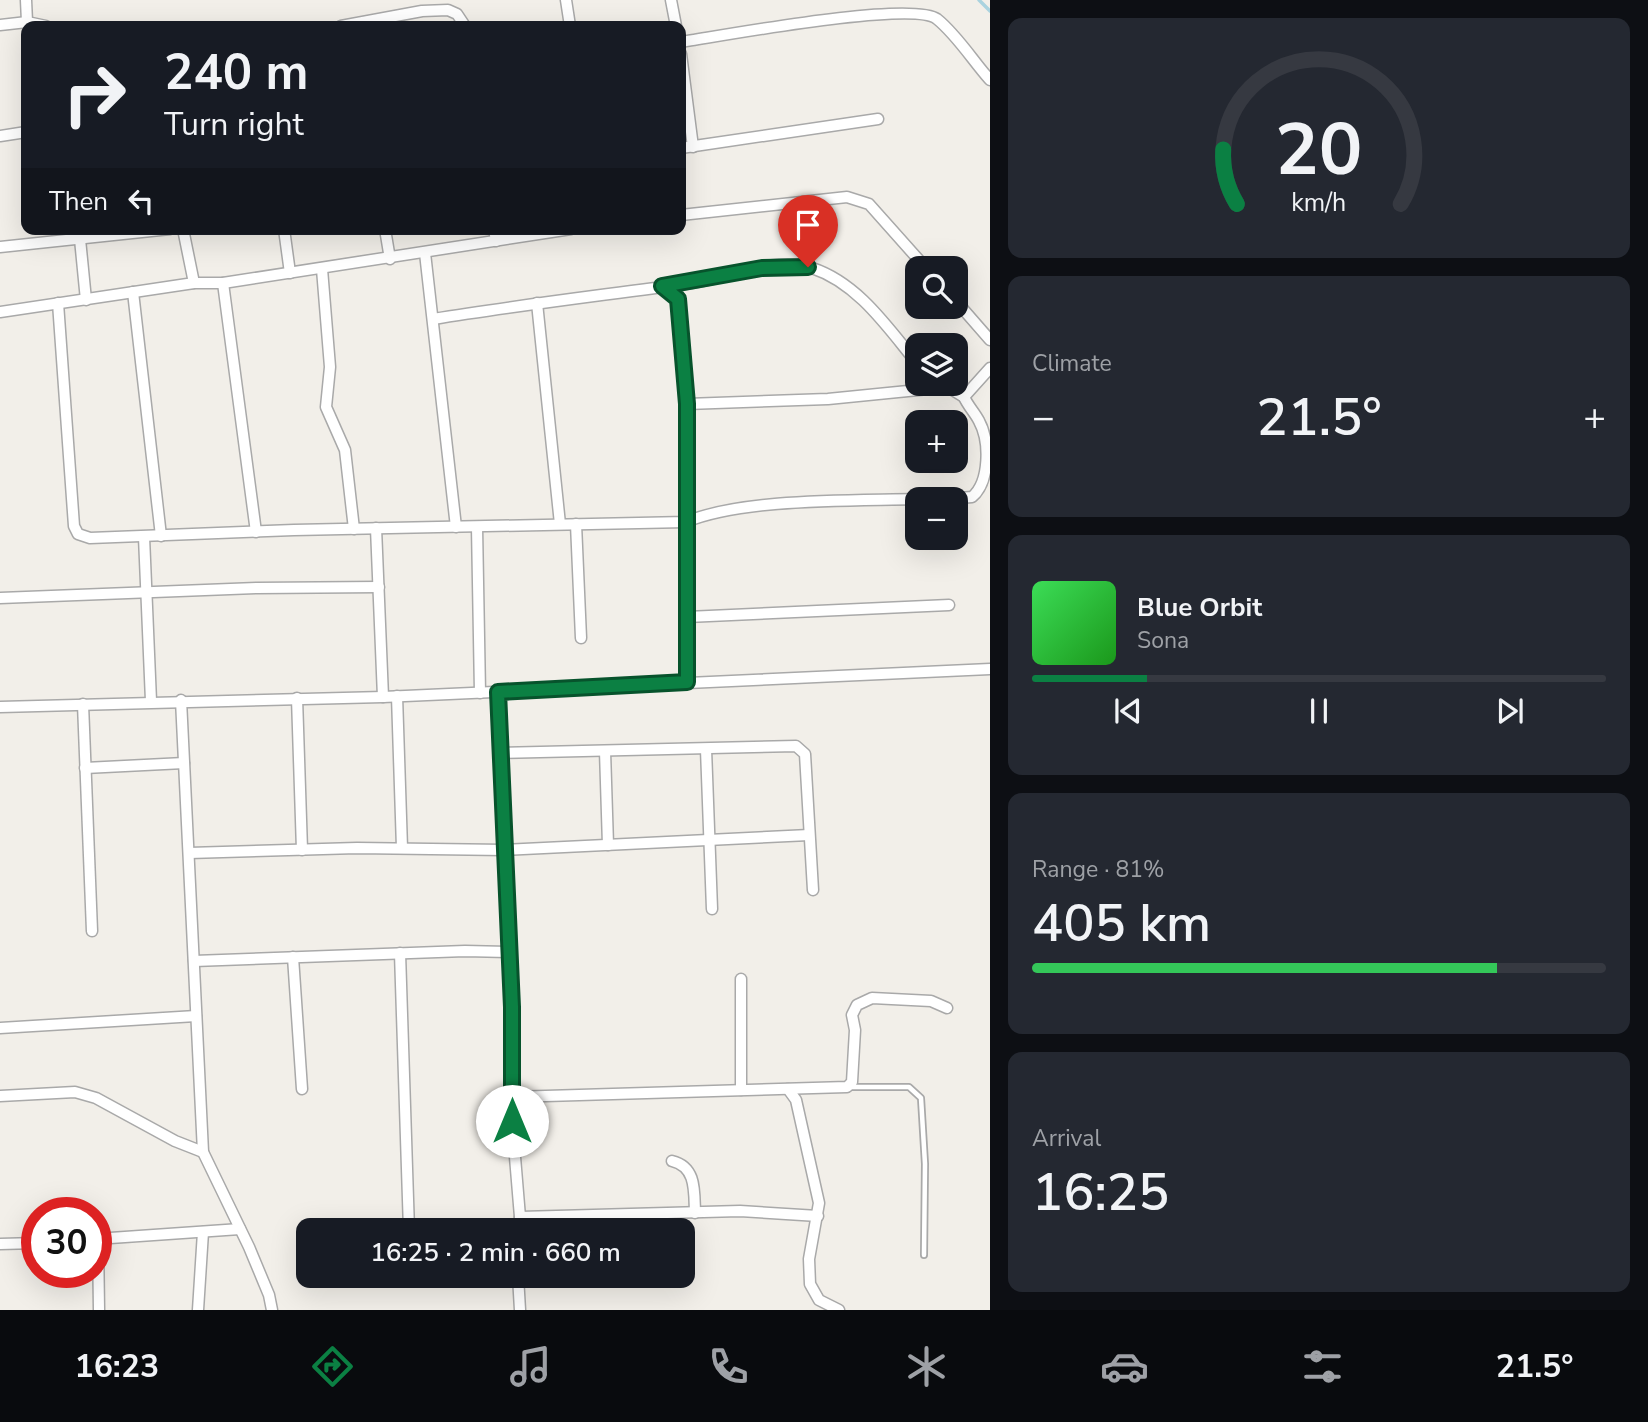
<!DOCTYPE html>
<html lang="en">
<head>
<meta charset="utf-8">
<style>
	body { margin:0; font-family:"Nunito Sans",sans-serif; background:#242831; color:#f1f3f6; height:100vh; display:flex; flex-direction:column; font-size:26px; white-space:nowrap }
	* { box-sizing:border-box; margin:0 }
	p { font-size:23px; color:#9ea1a6 }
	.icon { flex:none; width:38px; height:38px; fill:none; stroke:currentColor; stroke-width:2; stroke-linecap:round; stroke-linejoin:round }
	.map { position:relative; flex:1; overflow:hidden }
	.side { display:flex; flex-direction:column; gap:18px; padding:18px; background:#0d0f14; width:658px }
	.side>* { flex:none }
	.banner { position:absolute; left:21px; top:21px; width:665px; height:214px; border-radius:14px; box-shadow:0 7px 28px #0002; background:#171b24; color:#f1f3f6; overflow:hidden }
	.tools { position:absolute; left:905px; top:256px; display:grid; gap:14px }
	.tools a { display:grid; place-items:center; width:63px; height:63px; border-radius:14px; background:#171b24; box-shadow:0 7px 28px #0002; font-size:35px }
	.speed { position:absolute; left:21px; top:1197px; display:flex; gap:14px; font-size:35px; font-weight:700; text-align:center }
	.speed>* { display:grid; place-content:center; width:91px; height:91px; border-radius:50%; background:#171b24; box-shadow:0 7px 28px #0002; line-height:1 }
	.speed .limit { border:10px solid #d22; background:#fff; color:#111 }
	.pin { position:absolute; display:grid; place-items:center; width:60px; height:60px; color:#fff; margin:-72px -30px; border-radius:50% 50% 50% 0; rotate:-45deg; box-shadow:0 0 7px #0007 }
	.pin .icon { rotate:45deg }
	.me { position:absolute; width:77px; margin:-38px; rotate:0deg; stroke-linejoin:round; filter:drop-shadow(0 0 5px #0008) }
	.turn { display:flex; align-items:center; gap:24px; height:147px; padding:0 28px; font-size:32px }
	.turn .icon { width:91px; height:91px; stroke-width:2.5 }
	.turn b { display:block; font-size:49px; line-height:60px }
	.then { display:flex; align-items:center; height:66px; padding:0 28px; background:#0003; gap:14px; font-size:26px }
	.big { font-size:52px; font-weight:600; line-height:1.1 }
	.side .tile { flex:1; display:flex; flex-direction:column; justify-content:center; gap:10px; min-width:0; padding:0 24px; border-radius:14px; background:#242831 }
	.side .dial { align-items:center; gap:0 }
	.dial svg { height:182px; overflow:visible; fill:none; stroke:#363941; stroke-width:7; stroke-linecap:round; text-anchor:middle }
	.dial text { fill:#f1f3f6; stroke:none }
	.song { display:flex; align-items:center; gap:21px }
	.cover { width:84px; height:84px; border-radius:10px; background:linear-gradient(135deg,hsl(130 70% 55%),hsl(120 70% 35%)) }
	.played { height:7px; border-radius:4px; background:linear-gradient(90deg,#0b8043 20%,#363941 20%) }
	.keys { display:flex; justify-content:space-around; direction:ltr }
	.heat { display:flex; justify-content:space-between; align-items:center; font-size:38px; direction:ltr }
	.charge { height:10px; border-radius:5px; background:linear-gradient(90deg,#34c759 81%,#363941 0) }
	.trip { position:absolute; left:296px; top:1218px; width:399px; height:70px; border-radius:14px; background:#171b24; box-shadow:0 7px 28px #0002; font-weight:600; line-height:70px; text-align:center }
	.dock { display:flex; height:112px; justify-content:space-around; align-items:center; background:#090b0e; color:#9ea1a6 }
	.dock .icon { width:49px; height:49px }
	.dock .on { color:#0b8043 }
	.dock b { font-size:32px; color:#f1f3f6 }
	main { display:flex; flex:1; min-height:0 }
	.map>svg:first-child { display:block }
</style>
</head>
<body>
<main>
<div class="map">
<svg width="990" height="1310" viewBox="0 0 990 1310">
	<rect width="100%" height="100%" fill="#f2efe9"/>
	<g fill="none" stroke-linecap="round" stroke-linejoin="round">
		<path stroke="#aad3df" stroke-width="3.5" d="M979,0L990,11"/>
		<g stroke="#a9a9a9" stroke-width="8">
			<path id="service" d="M848,1087H909L921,1098L925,1164L924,1255"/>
		</g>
		<g stroke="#a9a9a9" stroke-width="13">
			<g id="minor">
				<path d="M26,0L27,22"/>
				<path d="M566,0L570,26"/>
				<path d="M671,0L676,26"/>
				<path d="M0,25L27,22L46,26"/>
				<path d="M341,26L422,11L448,10L457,14L465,26"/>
				<path d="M681,42C721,36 912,0 937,19C957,35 973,61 990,80"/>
				<path d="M681,54L693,147"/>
				<path d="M0,136L26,132"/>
				<path d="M681,148L878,119"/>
				<path d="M681,215L847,197L869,204L926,268"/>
				<path d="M79,229L86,300"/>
				<path d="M183,229L194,283"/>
				<path d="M284,229L290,273"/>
				<path d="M385,229L390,259"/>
				<path d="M494,229L496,241"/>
				<path d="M0,247L170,229"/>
				<path d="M425,253L456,527"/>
				<path d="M322,269L330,367L326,407L345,450L354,529"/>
				<path d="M223,283L256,532"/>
				<path d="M663,287L678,299L687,404V682"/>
				<path d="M133,292L161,536"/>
				<path d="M956,301L990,340"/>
				<path d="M58,303L74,526L78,534L90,538L294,530L686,522C744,498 853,501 917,499"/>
				<path d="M537,303L560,524"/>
				<path d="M0,312L194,283H223L571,229"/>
				<path d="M433,319C519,305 605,295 691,283C729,278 774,256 812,268C858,283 888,328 917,363"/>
				<path d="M687,404L828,399L938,388L951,389L964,397"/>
				<path d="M946,499L972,497C990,482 990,441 979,421C975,413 968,406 964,397L990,368"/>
				<path d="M576,524L581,638"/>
				<path d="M477,527L480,693"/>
				<path d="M376,528L383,697"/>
				<path d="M144,537L151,701"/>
				<path d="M0,598L257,588L379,587"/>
				<path d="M687,617L949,605"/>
				<path d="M498,692L512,1007V1121L520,1217L740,1211L818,1216"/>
				<path d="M397,696L402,848"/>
				<path d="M297,698L302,850"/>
				<path d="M181,700L203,1152L249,1247L269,1295L272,1310"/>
				<path d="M83,704L92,931"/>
				<path d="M0,707L383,697L990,669"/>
				<path d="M706,749L712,909"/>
				<path d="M605,751L608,845"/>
				<path d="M501,753L796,746L805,754L813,890"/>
				<path d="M85,768L184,763"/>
				<path d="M189,853L357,848L505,850L809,835"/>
				<path d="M400,953L409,1230"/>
				<path d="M293,957L302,1089"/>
				<path d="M194,961L465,951L508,952"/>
				<path d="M741,979V1090"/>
				<path d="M0,1028L196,1016"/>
				<path d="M788,1089L796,1100L819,1203L809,1259L810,1284L819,1300L839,1310"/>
				<path d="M0,1096L75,1092L96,1098L175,1141L203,1152"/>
				<path d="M512,1097L847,1087L852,1082L855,1030L852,1015L857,1005L872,998L931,1001L947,1008"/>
				<path d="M672,1161C697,1167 694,1192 695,1213"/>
				<path d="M519,1230L520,1217"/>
				<path d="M96,1239L240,1229"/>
				<path d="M98,1239L99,1310"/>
				<path d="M0,1244L37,1243"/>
				<path d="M410,1276V1281"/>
				<path d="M518,1276L520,1310"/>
				<path d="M198,1310L203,1232"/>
			</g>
		</g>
		<use href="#service" stroke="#fff" stroke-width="4.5"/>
		<use href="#minor" stroke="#fff" stroke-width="10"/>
	</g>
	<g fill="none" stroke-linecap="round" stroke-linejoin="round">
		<g stroke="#07532c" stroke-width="18">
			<path id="route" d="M512,1121V1007L498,692L687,682V404L678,299L662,286L762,268L808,267"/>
		</g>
		<use href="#route" stroke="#0b8043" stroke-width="12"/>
	</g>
</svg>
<div class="tools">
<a><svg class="icon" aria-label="search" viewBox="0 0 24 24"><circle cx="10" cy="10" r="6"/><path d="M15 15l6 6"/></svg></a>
<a><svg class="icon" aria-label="layers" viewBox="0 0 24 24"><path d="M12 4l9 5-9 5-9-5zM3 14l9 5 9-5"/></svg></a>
<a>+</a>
<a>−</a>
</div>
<div class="speed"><div class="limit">30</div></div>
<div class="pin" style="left:808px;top:267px;background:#d93025"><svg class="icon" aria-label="arrive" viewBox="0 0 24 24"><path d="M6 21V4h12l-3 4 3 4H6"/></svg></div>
<svg class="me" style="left:512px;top:1121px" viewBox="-20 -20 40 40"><circle r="19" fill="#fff"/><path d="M0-13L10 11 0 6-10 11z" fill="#0b8043"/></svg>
<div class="trip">16:25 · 2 min · 660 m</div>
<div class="banner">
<div class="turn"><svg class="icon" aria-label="right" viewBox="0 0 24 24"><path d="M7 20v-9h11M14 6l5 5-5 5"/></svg><div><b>240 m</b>Turn right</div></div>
<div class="then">Then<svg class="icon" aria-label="left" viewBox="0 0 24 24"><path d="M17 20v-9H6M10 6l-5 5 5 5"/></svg></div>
</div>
</div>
<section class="side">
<div class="tile dial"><svg viewBox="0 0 100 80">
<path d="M14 69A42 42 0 1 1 86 69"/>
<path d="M14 69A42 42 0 0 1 8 45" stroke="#0b8043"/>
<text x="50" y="56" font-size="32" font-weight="700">20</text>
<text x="50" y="72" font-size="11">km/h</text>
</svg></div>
<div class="tile"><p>Climate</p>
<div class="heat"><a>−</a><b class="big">21.5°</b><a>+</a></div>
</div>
<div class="tile">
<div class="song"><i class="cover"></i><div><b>Blue Orbit</b><p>Sona</p></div></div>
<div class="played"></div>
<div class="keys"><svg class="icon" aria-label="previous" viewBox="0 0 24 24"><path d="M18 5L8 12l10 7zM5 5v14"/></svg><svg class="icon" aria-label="pause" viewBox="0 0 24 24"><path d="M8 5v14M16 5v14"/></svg><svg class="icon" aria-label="next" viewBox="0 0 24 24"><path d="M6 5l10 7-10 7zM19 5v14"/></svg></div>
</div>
<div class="tile"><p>Range · 81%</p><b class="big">405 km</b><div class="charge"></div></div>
<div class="tile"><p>Arrival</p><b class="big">16:25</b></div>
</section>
</main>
<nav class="dock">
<b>16:23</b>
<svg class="icon on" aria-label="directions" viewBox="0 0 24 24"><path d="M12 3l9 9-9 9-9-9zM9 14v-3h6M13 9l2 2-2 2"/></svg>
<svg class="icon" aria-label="music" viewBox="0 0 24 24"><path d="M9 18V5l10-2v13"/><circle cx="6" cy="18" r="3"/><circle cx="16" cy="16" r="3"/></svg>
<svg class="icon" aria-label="phone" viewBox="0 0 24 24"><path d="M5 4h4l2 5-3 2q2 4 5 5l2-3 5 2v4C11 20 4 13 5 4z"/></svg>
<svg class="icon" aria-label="climate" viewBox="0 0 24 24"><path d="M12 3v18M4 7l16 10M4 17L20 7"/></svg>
<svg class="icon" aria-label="car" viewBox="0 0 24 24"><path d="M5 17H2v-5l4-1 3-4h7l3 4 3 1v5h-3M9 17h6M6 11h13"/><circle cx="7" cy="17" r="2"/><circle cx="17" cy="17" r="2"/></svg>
<svg class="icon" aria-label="filters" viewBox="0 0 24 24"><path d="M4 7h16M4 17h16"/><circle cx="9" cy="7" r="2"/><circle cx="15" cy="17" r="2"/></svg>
<b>21.5°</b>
</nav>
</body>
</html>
